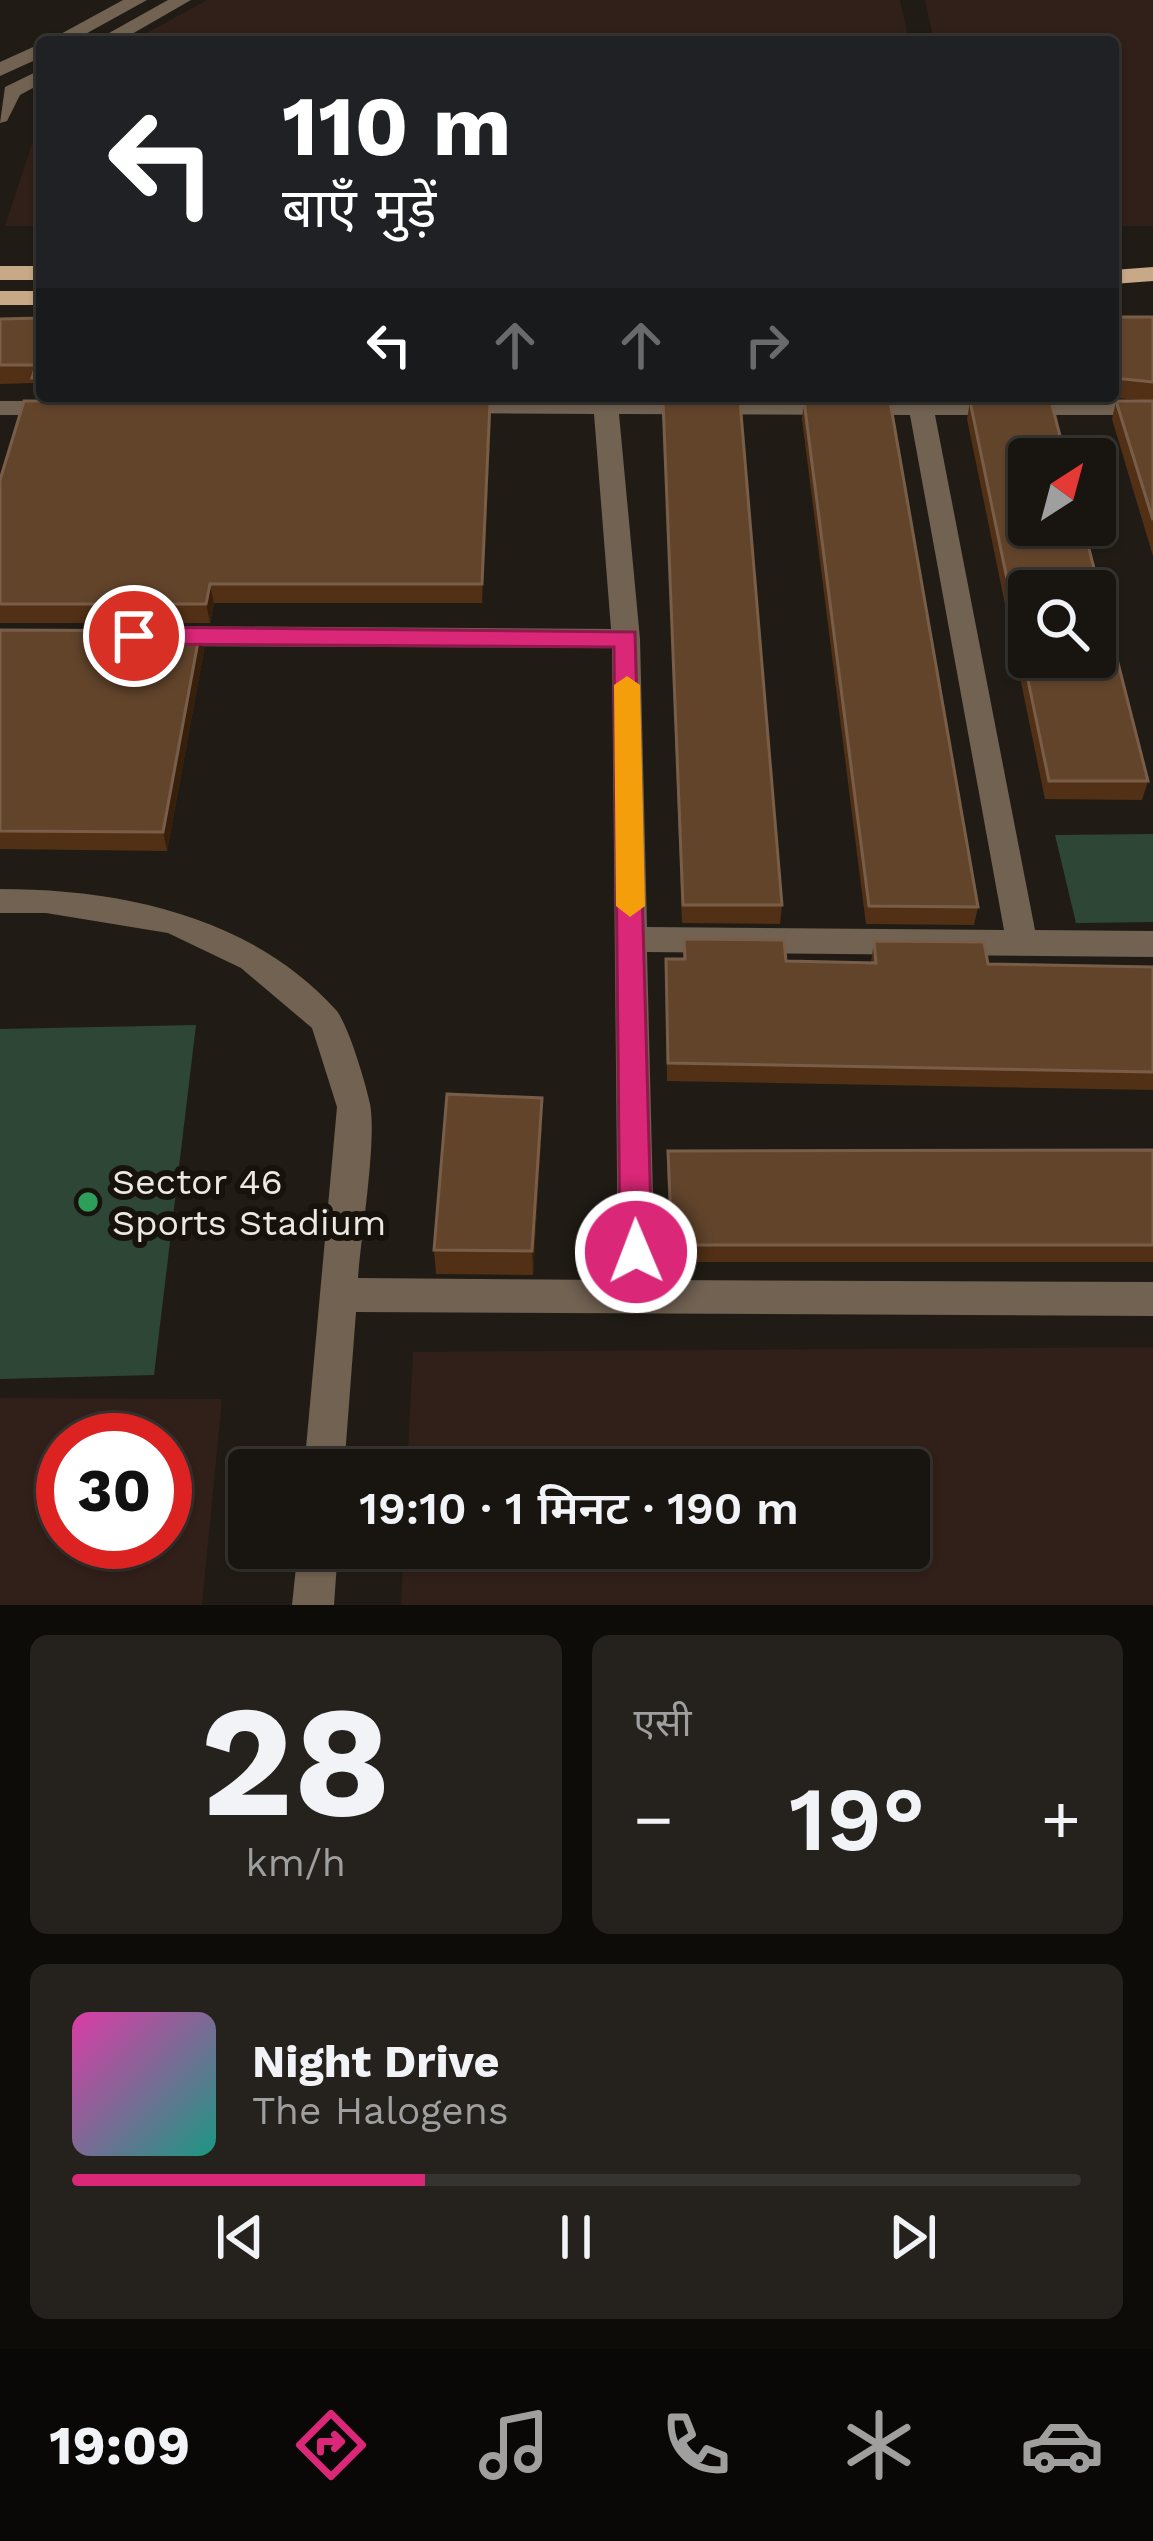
<!DOCTYPE html>
<html lang="hi">
<head>
<meta charset="utf-8">
<style>
	body { margin:0; font-family:"Work Sans","Noto Sans Devanagari",sans-serif; background:#25221e; color:#f1f3f6; height:100vh; display:flex; flex-direction:column; font-size:45px; white-space:nowrap }
	* { box-sizing:border-box; margin:0 }
	p { font-size:39px; color:#9f9f9f }
	.icon { flex:none; width:66px; height:66px; fill:none; stroke:currentColor; stroke-width:2; stroke-linecap:round; stroke-linejoin:round }
	.map { position:relative; height:1605px; overflow:hidden }
	.drawer { display:flex; flex-direction:column; gap:30px; padding:30px; background:#0d0c09; flex:1 }
	.drawer>* { flex:none }
	.top-card { position:absolute; left:36px; top:36px; width:1083px; height:366px; border-radius:12px; box-shadow:0 3px 9px #0004,0 0 0 3px #363430; background:#202124; color:#fff; overflow:hidden }
	.needle { width:78px; rotate:36deg }
	.fabs { position:absolute; left:1008px; top:438px; display:grid; gap:24px }
	.fabs a { display:grid; place-items:center; width:108px; height:108px; border-radius:12px; background:#181510; box-shadow:0 3px 9px #0004,0 0 0 3px #363430; font-size:60px }
	.speed { position:absolute; left:36px; top:1413px; display:flex; gap:24px; font-size:60px; font-weight:700; text-align:center }
	.speed>* { display:grid; place-content:center; width:156px; height:156px; border-radius:50%; background:#181510; box-shadow:0 3px 9px #0004,0 0 0 3px #363430; line-height:1 }
	.speed .limit { border:18px solid #d22; background:#fff; color:#111 }
	.pin { position:absolute; display:grid; place-items:center; width:102px; height:102px; color:#fff; margin:-51px; border:6px solid #fff; border-radius:50%; box-shadow:0 3px 12px #0007 }
	.me { position:absolute; width:132px; margin:-66px; rotate:359deg; stroke-linejoin:round; filter:drop-shadow(0 0 9px #0008) }
	.turn { display:flex; align-items:center; gap:42px; height:252px; padding:0 48px; font-size:54px }
	.turn .icon { width:156px; height:156px; stroke-width:2.5 }
	.turn b { display:block; font-size:84px; line-height:102px }
	.lanes { display:flex; align-items:center; height:114px; padding:0 48px; background:#0003; justify-content:center; gap:60px; direction:ltr }
	.lanes .off { opacity:.35 }
	.big { font-size:90px; font-weight:600; line-height:1.1 }
	.drawer .card { flex:1; display:flex; flex-direction:column; justify-content:center; gap:18px; min-width:0; padding:0 42px; border-radius:18px; background:#25221e }
	.drawer .dial { align-items:center; gap:0 }
	.dial b { font-size:156px; line-height:1 }
	.song { display:flex; align-items:center; gap:36px }
	.cover { width:144px; height:144px; border-radius:18px; background:linear-gradient(135deg,hsl(320 70% 55%),hsl(170 70% 35%)) }
	.played { height:12px; border-radius:6px; background:linear-gradient(90deg,#db2777 35%,#363430 35%) }
	.keys { display:flex; justify-content:space-around; direction:ltr }
	.heat { display:flex; justify-content:space-between; align-items:center; font-size:66px; direction:ltr }
	.drawer .tiles { flex:1; display:grid; gap:30px; grid-template-columns:1fr 1fr }
	.card:last-child { grid-column:span 2 }
	.trip { position:absolute; left:228px; top:1449px; width:702px; height:120px; border-radius:12px; background:#181510; box-shadow:0 3px 9px #0004,0 0 0 3px #363430; font-weight:600; line-height:120px; text-align:center }
	.dock { display:flex; height:192px; justify-content:space-around; align-items:center; background:#0a0806; color:#9f9f9f }
	.dock .icon { width:84px; height:84px }
	.dock .current { color:#db2777 }
	.dock b { font-size:54px; color:#f1f3f6 }
	.map>svg:first-child { display:block }
</style>
</head>
<body>
<div class="map">
<svg width="1153" height="1605" viewBox="0 0 1153 1605">
	<rect width="100%" height="100%" fill="#201c15"/>
	<g fill="#311f19" fill-rule="evenodd">
		<path d="M207,0H900L909,42H130Z"/>
		<path d="M925,0H1153V226H1113V42H934Z"/>
		<path d="M42,114V226H5Z"/>
		<path d="M1153,1347V1605H401L404,1548H909V1470H407L413,1352Z"/>
		<path d="M0,1398L222,1399L202,1605H0ZM165,1440V1542H63V1440Z"/>
	</g>
	<g fill="#2e4636">
		<path d="M1153,834V922L1076,923L1055,835Z"/>
		<path d="M196,1025L154,1375L0,1379V1029Z"/>
	</g>
	<g fill="none" stroke-linecap="round" stroke-linejoin="round">
		<g fill="#716252" fill-rule="evenodd">
			<path d="M123,0H147L71,42H46Z"/>
			<path d="M168,0H191L118,42H93Z"/>
			<path d="M42,43V57L0,76V62Z"/>
			<path d="M42,69V83L20,95L7,121L0,123L5,87Z"/>
			<path d="M593,396L1153,401V415H935L1035,930L1153,931V957L647,952L655,1280L1153,1282V1316L356,1312L344,1470H304L337,1107L312,1028L241,968L168,933L46,913H0V889C121,889 251,916 336,1010C348,1024 366,1084 370,1104C377,1140 361,1236 358,1278L618,1280L612,648L162,646L148,636L162,626L611,629L594,414L451,413L439,406L451,399ZM619,414L910,415L1004,930L647,927L640,639Z"/>
			<path d="M0,401H61L73,408L61,415H0Z"/>
			<path d="M298,1548H338L334,1605H292Z"/>
		</g>
		<g fill="#c7a887" fill-rule="evenodd">
			<rect x="0" y="266" width="42" height="14"/>
			<path d="M1153,267V281L1113,284V270Z"/>
			<rect x="0" y="291" width="42" height="14"/>
		</g>
	</g>
	<g fill="#523015">
		<path d="M1113,317H1153V401L1105,397L1113,396Z"/>
		<path d="M42,318V396L492,397H36L33,383L0,384V319Z"/>
		<path d="M663,401L782,905L780,924L682,923Z"/>
		<path d="M804,401L978,907L974,925L866,924L802,419Z"/>
		<path d="M970,401L1148,781L1142,800L1045,799L967,419Z"/>
		<path d="M1116,401H1153V556L1112,419Z"/>
		<path d="M491,419L482,603H214L210,623H0V480Z"/>
		<path d="M0,630L200,631L204,650L167,851L0,849Z"/>
		<path d="M684,939L786,961L871,963L874,941L988,964L1153,967V1090L667,1081L666,959H683Z"/>
		<path d="M542,1098V1123L533,1275L436,1274L434,1250Z"/>
		<path d="M1153,1150V1262H671L667,1168L668,1151Z"/>
	</g>
	<g fill="#37200b">
		<path d="M490,401L491,419L482,603V584Z"/>
		<path d="M210,584L214,603L210,623L206,604Z"/>
		<path d="M200,631L204,650L167,851L163,832Z"/>
		<path d="M542,1098V1123L533,1275L532,1251Z"/>
	</g>
	<g fill="#62442b" stroke="#785e48" stroke-width="3" fill-rule="evenodd">
		<path d="M1113,317H1153V382L1113,378Z"/>
		<path d="M42,318V378H32L36,365H0V319Z"/>
		<path d="M24,401H490L482,584H210L206,604H0V480Z"/>
		<path d="M663,401H740L782,905H683Z"/>
		<path d="M804,401H890L978,907L869,906Z"/>
		<path d="M970,401H1051L1066,459H1029V525H1083L1148,781H1049ZM1029,591H1095V657H1029Z"/>
		<path d="M1116,401H1153V520Z"/>
		<path d="M0,630L200,631L163,832L0,831Z"/>
		<path d="M684,939L784,940L786,961L876,963L874,941L984,942L988,964L1153,967V1072L668,1063L666,959H685Z"/>
		<path d="M447,1094L542,1098L532,1251L434,1250Z"/>
		<path d="M1153,1150V1245H672L668,1151Z"/>
	</g>
	<path fill="#db2777" stroke="#8e194d" stroke-width="3" d="M134,627L635,632L652,1252L648,1262L636,1267L624,1262L620,1252L614,647L134,644L121,636Z"/>
	<path fill="#f59e0b" d="M627,676L640,685L645,906L630,917L616,906L614,685Z"/>
	<circle fill="#2e9e5b" stroke="#17130c" stroke-width="4.5" cx="88" cy="1202" r="12"/>
	<g text-anchor="middle" stroke-width="12" stroke-linejoin="round" paint-order="stroke">
		<g font-size="36" fill="#ece9e4" stroke="#17130c" text-anchor="start">
			<text x="112" y="1194">Sector 46<tspan x="112" dy="41">Sports Stadium</tspan></text>
		</g>
	</g>
</svg>
<div class="fabs">
<a><svg class="needle" viewBox="-14 -14 28 28"><path d="M0-13l5 13h-10z" fill="#e53935"/><path d="M0 13l5-13h-10z" fill="#9f9f9f"/></svg></a>
<a><svg class="icon" aria-label="search" viewBox="0 0 24 24"><circle cx="10" cy="10" r="6"/><path d="M15 15l6 6"/></svg></a>
</div>
<div class="speed"><div class="limit">30</div></div>
<div class="pin" style="left:134px;top:636px;background:#d93025"><svg class="icon" aria-label="arrive" viewBox="0 0 24 24"><path d="M6 21V4h12l-3 4 3 4H6"/></svg></div>
<svg class="me" style="left:636px;top:1252px" viewBox="-20 -20 40 40"><circle r="17" fill="#db2777" stroke="#fff" stroke-width="3"/><path d="M0-11L8 9 0 5-8 9z" fill="#fff"/></svg>
<div class="trip">19:10 · 1 मिनट · 190 m</div>
<div class="top-card">
<div class="turn"><svg class="icon" aria-label="left" viewBox="0 0 24 24"><path d="M17 20v-9H6M10 6l-5 5 5 5"/></svg><div><b>110 m</b>बाएँ मुड़ें</div></div>
<div class="lanes"><svg class="icon" aria-label="left" viewBox="0 0 24 24"><path d="M17 20v-9H6M10 6l-5 5 5 5"/></svg><svg class="icon off" aria-label="ahead" viewBox="0 0 24 24"><path d="M12 20V5M6 11l6-6 6 6"/></svg><svg class="icon off" aria-label="ahead" viewBox="0 0 24 24"><path d="M12 20V5M6 11l6-6 6 6"/></svg><svg class="icon off" aria-label="right" viewBox="0 0 24 24"><path d="M7 20v-9h11M14 6l5 5-5 5"/></svg></div>
</div>
</div>
<section class="drawer">
<div class="tiles">
<div class="card dial"><b>28</b><p>km/h</p></div>
<div class="card"><p>एसी</p>
<div class="heat"><a>−</a><b class="big">19°</b><a>+</a></div>
</div>
<div class="card">
<div class="song"><i class="cover"></i><div><b>Night Drive</b><p>The Halogens</p></div></div>
<div class="played"></div>
<div class="keys"><svg class="icon" aria-label="previous" viewBox="0 0 24 24"><path d="M18 5L8 12l10 7zM5 5v14"/></svg><svg class="icon" aria-label="pause" viewBox="0 0 24 24"><path d="M8 5v14M16 5v14"/></svg><svg class="icon" aria-label="next" viewBox="0 0 24 24"><path d="M6 5l10 7-10 7zM19 5v14"/></svg></div>
</div>
</div>
</section>
<nav class="dock">
<b>19:09</b>
<svg class="icon current" aria-label="directions" viewBox="0 0 24 24"><path d="M12 3l9 9-9 9-9-9zM9 14v-3h6M13 9l2 2-2 2"/></svg>
<svg class="icon" aria-label="music" viewBox="0 0 24 24"><path d="M9 18V5l10-2v13"/><circle cx="6" cy="18" r="3"/><circle cx="16" cy="16" r="3"/></svg>
<svg class="icon" aria-label="phone" viewBox="0 0 24 24"><path d="M5 4h4l2 5-3 2q2 4 5 5l2-3 5 2v4C11 20 4 13 5 4z"/></svg>
<svg class="icon" aria-label="climate" viewBox="0 0 24 24"><path d="M12 3v18M4 7l16 10M4 17L20 7"/></svg>
<svg class="icon" aria-label="car" viewBox="0 0 24 24"><path d="M5 17H2v-5l4-1 3-4h7l3 4 3 1v5h-3M9 17h6M6 11h13"/><circle cx="7" cy="17" r="2"/><circle cx="17" cy="17" r="2"/></svg>
</nav>
</body>
</html>
